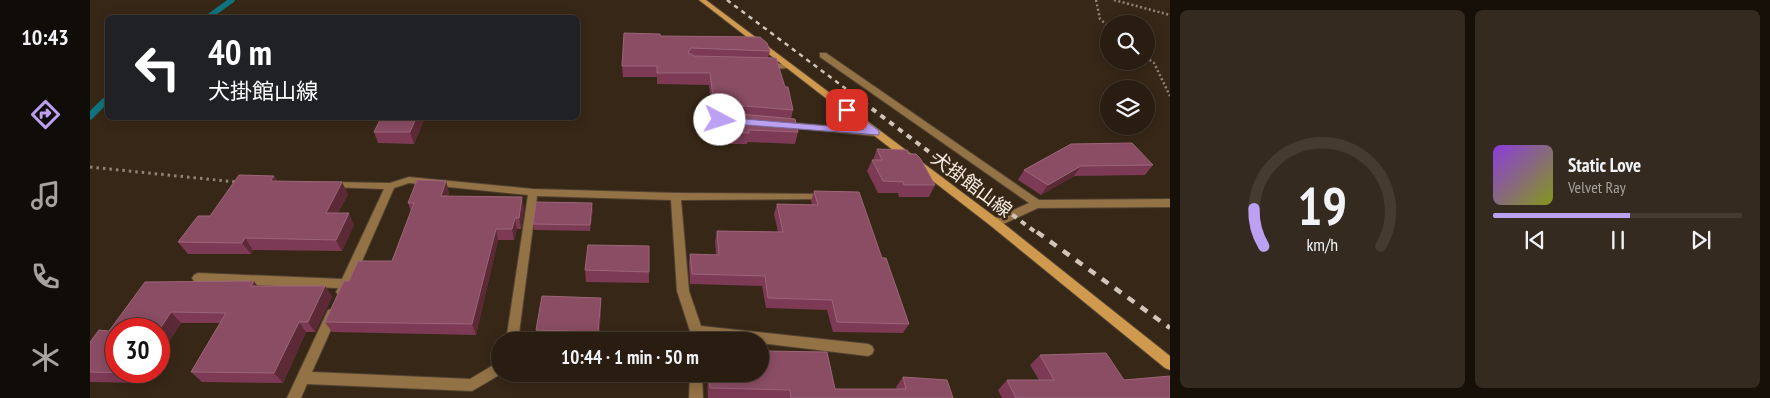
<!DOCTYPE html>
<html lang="en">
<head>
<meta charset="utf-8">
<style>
	body { margin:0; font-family:"PT Sans Narrow","Noto Sans JP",sans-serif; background:#352a1f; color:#f1f3f6; height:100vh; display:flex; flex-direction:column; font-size:19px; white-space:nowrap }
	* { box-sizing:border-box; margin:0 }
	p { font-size:16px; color:#a5a29f }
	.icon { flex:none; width:28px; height:28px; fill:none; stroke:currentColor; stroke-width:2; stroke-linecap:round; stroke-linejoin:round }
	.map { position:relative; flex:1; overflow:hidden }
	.drawer { display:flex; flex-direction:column; gap:10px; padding:10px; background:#171009; width:600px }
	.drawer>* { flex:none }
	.top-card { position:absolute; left:15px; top:15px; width:475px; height:105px; border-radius:8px; box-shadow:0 2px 12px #0003,0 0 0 1px #453b31; background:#202124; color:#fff; overflow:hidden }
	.buttons { position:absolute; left:1010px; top:15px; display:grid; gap:10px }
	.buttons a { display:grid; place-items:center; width:55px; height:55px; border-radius:50%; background:#291d11; box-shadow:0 2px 12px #0003,0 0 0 1px #453b31; font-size:25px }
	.speed { position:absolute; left:15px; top:318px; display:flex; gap:10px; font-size:25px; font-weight:700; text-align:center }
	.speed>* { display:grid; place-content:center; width:65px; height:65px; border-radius:50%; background:#291d11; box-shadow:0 2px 12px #0003,0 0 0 1px #453b31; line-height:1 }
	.speed .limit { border:8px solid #d22; background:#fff; color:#111 }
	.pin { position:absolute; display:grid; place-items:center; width:42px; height:42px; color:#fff; margin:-21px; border-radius:10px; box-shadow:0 2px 8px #0006 }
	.me { position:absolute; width:55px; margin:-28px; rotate:95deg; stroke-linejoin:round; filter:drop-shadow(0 0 4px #0008) }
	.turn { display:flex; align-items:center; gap:18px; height:105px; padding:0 20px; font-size:22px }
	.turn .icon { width:65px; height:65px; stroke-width:2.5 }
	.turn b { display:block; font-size:35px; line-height:42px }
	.drawer .widget { flex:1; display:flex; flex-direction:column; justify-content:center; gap:8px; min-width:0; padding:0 18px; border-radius:8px; background:#352a1f }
	.drawer .dial { align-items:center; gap:0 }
	.dial svg { height:130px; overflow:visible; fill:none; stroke:#453b31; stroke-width:7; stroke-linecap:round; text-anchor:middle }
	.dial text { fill:#f1f3f6; stroke:none }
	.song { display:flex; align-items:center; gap:15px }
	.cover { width:60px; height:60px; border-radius:8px; background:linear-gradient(135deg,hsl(270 70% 55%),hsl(70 70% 35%)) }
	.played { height:5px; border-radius:2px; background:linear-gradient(90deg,#bca0f2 55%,#453b31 55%) }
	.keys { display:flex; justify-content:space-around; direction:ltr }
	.drawer .tiles { flex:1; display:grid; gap:10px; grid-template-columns:repeat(2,1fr) }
	.trip { position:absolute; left:401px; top:332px; width:278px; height:50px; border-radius:25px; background:#291d11; box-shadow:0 2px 12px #0003,0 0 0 1px #453b31; font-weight:700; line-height:50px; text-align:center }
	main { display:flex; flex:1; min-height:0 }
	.tab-bar { display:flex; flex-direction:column; width:90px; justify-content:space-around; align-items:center; background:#100c07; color:#a5a29f }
	.tab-bar .icon { width:35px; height:35px }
	.tab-bar .selected { color:#bca0f2 }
	.tab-bar b { font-size:22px; color:#f1f3f6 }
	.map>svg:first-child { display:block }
</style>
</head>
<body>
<main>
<nav class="tab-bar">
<b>10:43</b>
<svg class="icon selected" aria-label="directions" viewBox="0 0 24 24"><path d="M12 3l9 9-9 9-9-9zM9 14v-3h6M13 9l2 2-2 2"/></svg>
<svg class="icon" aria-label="music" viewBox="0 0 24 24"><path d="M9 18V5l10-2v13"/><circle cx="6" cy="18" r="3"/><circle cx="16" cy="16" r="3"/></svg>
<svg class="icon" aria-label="phone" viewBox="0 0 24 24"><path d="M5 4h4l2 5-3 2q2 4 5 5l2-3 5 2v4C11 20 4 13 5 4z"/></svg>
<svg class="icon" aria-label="climate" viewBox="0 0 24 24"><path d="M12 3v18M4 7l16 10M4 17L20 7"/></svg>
</nav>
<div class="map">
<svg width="1080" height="398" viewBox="0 0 1080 398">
	<rect width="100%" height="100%" fill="#372717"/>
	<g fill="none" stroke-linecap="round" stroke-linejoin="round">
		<g stroke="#0f747f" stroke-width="5.5">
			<path d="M117,18L142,0"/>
			<path d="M13,103L18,98"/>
		</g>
		<path stroke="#0f747f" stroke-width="7" d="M0,116L14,102"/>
		<g stroke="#524334" stroke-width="2">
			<g id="street">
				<path d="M730,53H736L949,200L1080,199V207L948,208L909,226H901L900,223L901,220L939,203L730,57Z"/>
				<path d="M671,63L699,64L703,66C696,70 677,69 670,65Z"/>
				<path d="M694,122L785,130L789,133L785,136L691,127L690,125L691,123Z"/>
				<path d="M319,177L443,189L586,193L738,194L739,196L734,199L591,200L599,291L611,326L778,344L782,346L784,350L782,354L778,356L670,343V341H650L612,337V341H600V331L587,291L581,200L447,196L428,341H416L438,195L319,183L304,188L262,284L256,295L252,297L248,295L246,292L248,288L108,283L104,281L102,278L104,275L108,273L252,279L294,189L240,187L237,186L235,184L237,182L300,183Z"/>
				<path d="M242,309L246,310L248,314L222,372L380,379L410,361L411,374L382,391L217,384L211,398H197L238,310Z"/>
				<path d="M600,374H612L613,398H599Z"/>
			</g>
		</g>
		<g stroke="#524334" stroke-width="2">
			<path id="secondary" d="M609,0H616L909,220L1080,356V370L1075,368L901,226Z"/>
		</g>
		<g stroke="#918476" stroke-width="2.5" stroke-dasharray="2 2.5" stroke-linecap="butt">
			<path d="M1006,0L1010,19L1019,27"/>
			<path d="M1024,0L1080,15"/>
			<path d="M1056,57L1064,63L1080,96"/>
		</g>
		<path stroke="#918476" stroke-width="3" stroke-dasharray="2.5 4" stroke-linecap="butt" d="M0,167L146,182"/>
		<use href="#street" fill="#937245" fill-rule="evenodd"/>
		<use href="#secondary" fill="#cf9a4e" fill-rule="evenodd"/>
		<path stroke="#d1c5b9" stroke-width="2.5" stroke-dasharray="4.5 4.5" stroke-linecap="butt" d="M637,0L775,103"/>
		<path stroke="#d1c5b9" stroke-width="4" stroke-dasharray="5.5 5.5" stroke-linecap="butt" d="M773,102L948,234"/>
		<path stroke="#d1c5b9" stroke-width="4.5" stroke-dasharray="8 8" stroke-linecap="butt" d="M947,232L1080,328"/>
	</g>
	<g fill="#7c3a55">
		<path d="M570,36L680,51L678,58L695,87L703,110L701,119L708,132L705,144L658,142L657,144H624L621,124L622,116L619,85L567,84V77H533L532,66Z"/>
		<path d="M291,118H333L334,120L324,144L288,143L284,132Z"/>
		<path d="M981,144L1063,165L1055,175L984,176L951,195L928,180L934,170Z"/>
		<path d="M787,149L819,154L845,185L839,197H809L808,193H788L777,171L782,160H783Z"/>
		<path d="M184,176L187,181L258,194L248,213L264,225L252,251L163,250L161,254H98L88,242L120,216Z"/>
		<path d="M724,191L792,258L819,324L813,333L743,332L737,310L676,308L672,286L600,284L599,264L600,254L626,255L625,241L627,231L688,232L684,214L687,204L722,205L721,201Z"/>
		<path d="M359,192L358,196L434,208L431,229H427L424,240H408L386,335L242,332L235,322L259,281L302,261L321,211L318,203Z"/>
		<path d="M503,209L500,231L444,230L443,224Z"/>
		<path d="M559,246V283L496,282L495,270Z"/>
		<path d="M167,286H235L242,297L225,332H216L193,383L112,382L101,372L130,323H91L69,357V329L26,371H59L52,383L0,382V342L19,331Z"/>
		<path d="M511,298V309L509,341H449L446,330Z"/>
		<path d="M675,351L745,389H807L806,387L813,377L863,398H618L617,374H670Z"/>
		<path d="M950,355L1034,380L1080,398H912L908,390L917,380H949L940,365Z"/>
	</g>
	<g fill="#5b2a36">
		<path d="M632,104L630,115L626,109Z"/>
		<path d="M326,118H333L334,120L324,144L320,132Z"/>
		<path d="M991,166L984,176L951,195L958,185Z"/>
		<path d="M184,176L190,188L180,181Z"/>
		<path d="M356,181L359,192L354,207L351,196Z"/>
		<path d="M252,182L258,194L242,224L236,213Z"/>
		<path d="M432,197L434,208L431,229L429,218Z"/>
		<path d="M502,203L503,209L500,231V225Z"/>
		<path d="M259,213L264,225L252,251L246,240Z"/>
		<path d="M425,218L427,229L424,240L422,229Z"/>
		<path d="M406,229L408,240L386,335L382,324Z"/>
		<path d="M155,238L163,250L161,254L152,243Z"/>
		<path d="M164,281L172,292L161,286Z"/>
		<path d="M235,286L242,297L225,332L218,322Z"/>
		<path d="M511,298V309L509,341L508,332Z"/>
		<path d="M81,312L91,323L69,357V330Z"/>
		<path d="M209,322L216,332L193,383L184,373Z"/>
		<path d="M41,371H59L52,383L39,373Z"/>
	</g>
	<g fill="#8a4d64" stroke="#9c6678">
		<path d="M534,33L570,34V36L670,37L677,43L680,51L601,48L598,53L604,56L686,58L695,87H698L703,110L632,104L626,109L628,112L705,119L708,132L659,130V133H626L623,113H625L620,73H567V66H532Z"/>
		<path d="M291,118H326L320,132H284Z"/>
		<path d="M1042,143L1063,165L991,166L958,185L934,170L981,144Z"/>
		<path d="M787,149L817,150L819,154H826L830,158L845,185H814L813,182L793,181L782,160H792Z"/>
		<path d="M149,175L184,176L180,181L252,182L236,213H259L246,240L155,238L152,243L88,242L108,216H120Z"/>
		<path d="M327,180L356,181L351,196L432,197L429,218H425L422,229H406L382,324L235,322L254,281H259L268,261H302L324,203H318Z"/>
		<path d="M724,191L769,192L792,258H796L819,324L747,322L742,300L678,298L675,276L602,274L600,254L629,255L627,231L693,232L687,204L728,205Z"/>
		<path d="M446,202L502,203L500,225L443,224Z"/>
		<path d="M498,245L559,246V272L495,270Z"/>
		<path d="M164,281L161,286H235L218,322H209L184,373L101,372L136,313L81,312L69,330V329H26V371H41L39,373L0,372V342L9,330L19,331L55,282Z"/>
		<path d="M452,296L511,298L508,332L446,330Z"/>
		<path d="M670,347H674L675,351L737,352L745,389H816L813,377L857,380L863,398H701L700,390L620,388L619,374H670Z"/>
		<path d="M1016,353L1034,380L1080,376V398H926L917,380H964L950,355Z"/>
	</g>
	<path fill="#bca0f2" stroke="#7a689d" d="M757,107L789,131V135L630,123L625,120L630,117L774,129L753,112V108Z"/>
	<g text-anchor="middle" stroke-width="5" stroke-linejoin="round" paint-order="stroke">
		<g font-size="19" fill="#faefe5" stroke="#372717">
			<text transform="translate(882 184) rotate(37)" y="7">犬掛館山線</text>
		</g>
	</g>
</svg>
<div class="buttons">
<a><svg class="icon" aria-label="search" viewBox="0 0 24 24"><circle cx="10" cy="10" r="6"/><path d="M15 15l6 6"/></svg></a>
<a><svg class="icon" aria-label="layers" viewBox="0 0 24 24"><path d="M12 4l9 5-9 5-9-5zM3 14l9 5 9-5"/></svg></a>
</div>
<div class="speed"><div class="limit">30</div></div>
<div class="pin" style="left:757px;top:110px;background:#d93025"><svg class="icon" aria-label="arrive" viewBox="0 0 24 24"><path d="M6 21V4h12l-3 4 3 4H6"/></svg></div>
<svg class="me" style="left:630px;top:120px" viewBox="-20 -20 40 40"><circle r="19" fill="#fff"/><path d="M0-13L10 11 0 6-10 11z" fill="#bca0f2"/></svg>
<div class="trip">10:44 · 1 min · 50 m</div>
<div class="top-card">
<div class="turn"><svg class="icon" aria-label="left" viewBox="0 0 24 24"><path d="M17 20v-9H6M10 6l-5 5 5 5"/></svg><div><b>40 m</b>犬掛館山線</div></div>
</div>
</div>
<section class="drawer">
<div class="tiles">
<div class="widget dial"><svg viewBox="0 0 100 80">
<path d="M14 69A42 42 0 1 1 86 69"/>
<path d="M14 69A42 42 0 0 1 8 46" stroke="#bca0f2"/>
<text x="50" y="56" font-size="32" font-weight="700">19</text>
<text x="50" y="72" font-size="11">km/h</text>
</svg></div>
<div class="widget">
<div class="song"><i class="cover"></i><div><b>Static Love</b><p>Velvet Ray</p></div></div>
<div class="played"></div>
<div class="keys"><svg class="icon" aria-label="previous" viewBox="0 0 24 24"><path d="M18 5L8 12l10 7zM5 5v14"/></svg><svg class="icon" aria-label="pause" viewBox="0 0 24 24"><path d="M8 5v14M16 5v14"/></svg><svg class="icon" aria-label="next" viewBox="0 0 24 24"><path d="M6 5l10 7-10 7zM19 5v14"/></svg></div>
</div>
</div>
</section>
</main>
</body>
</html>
